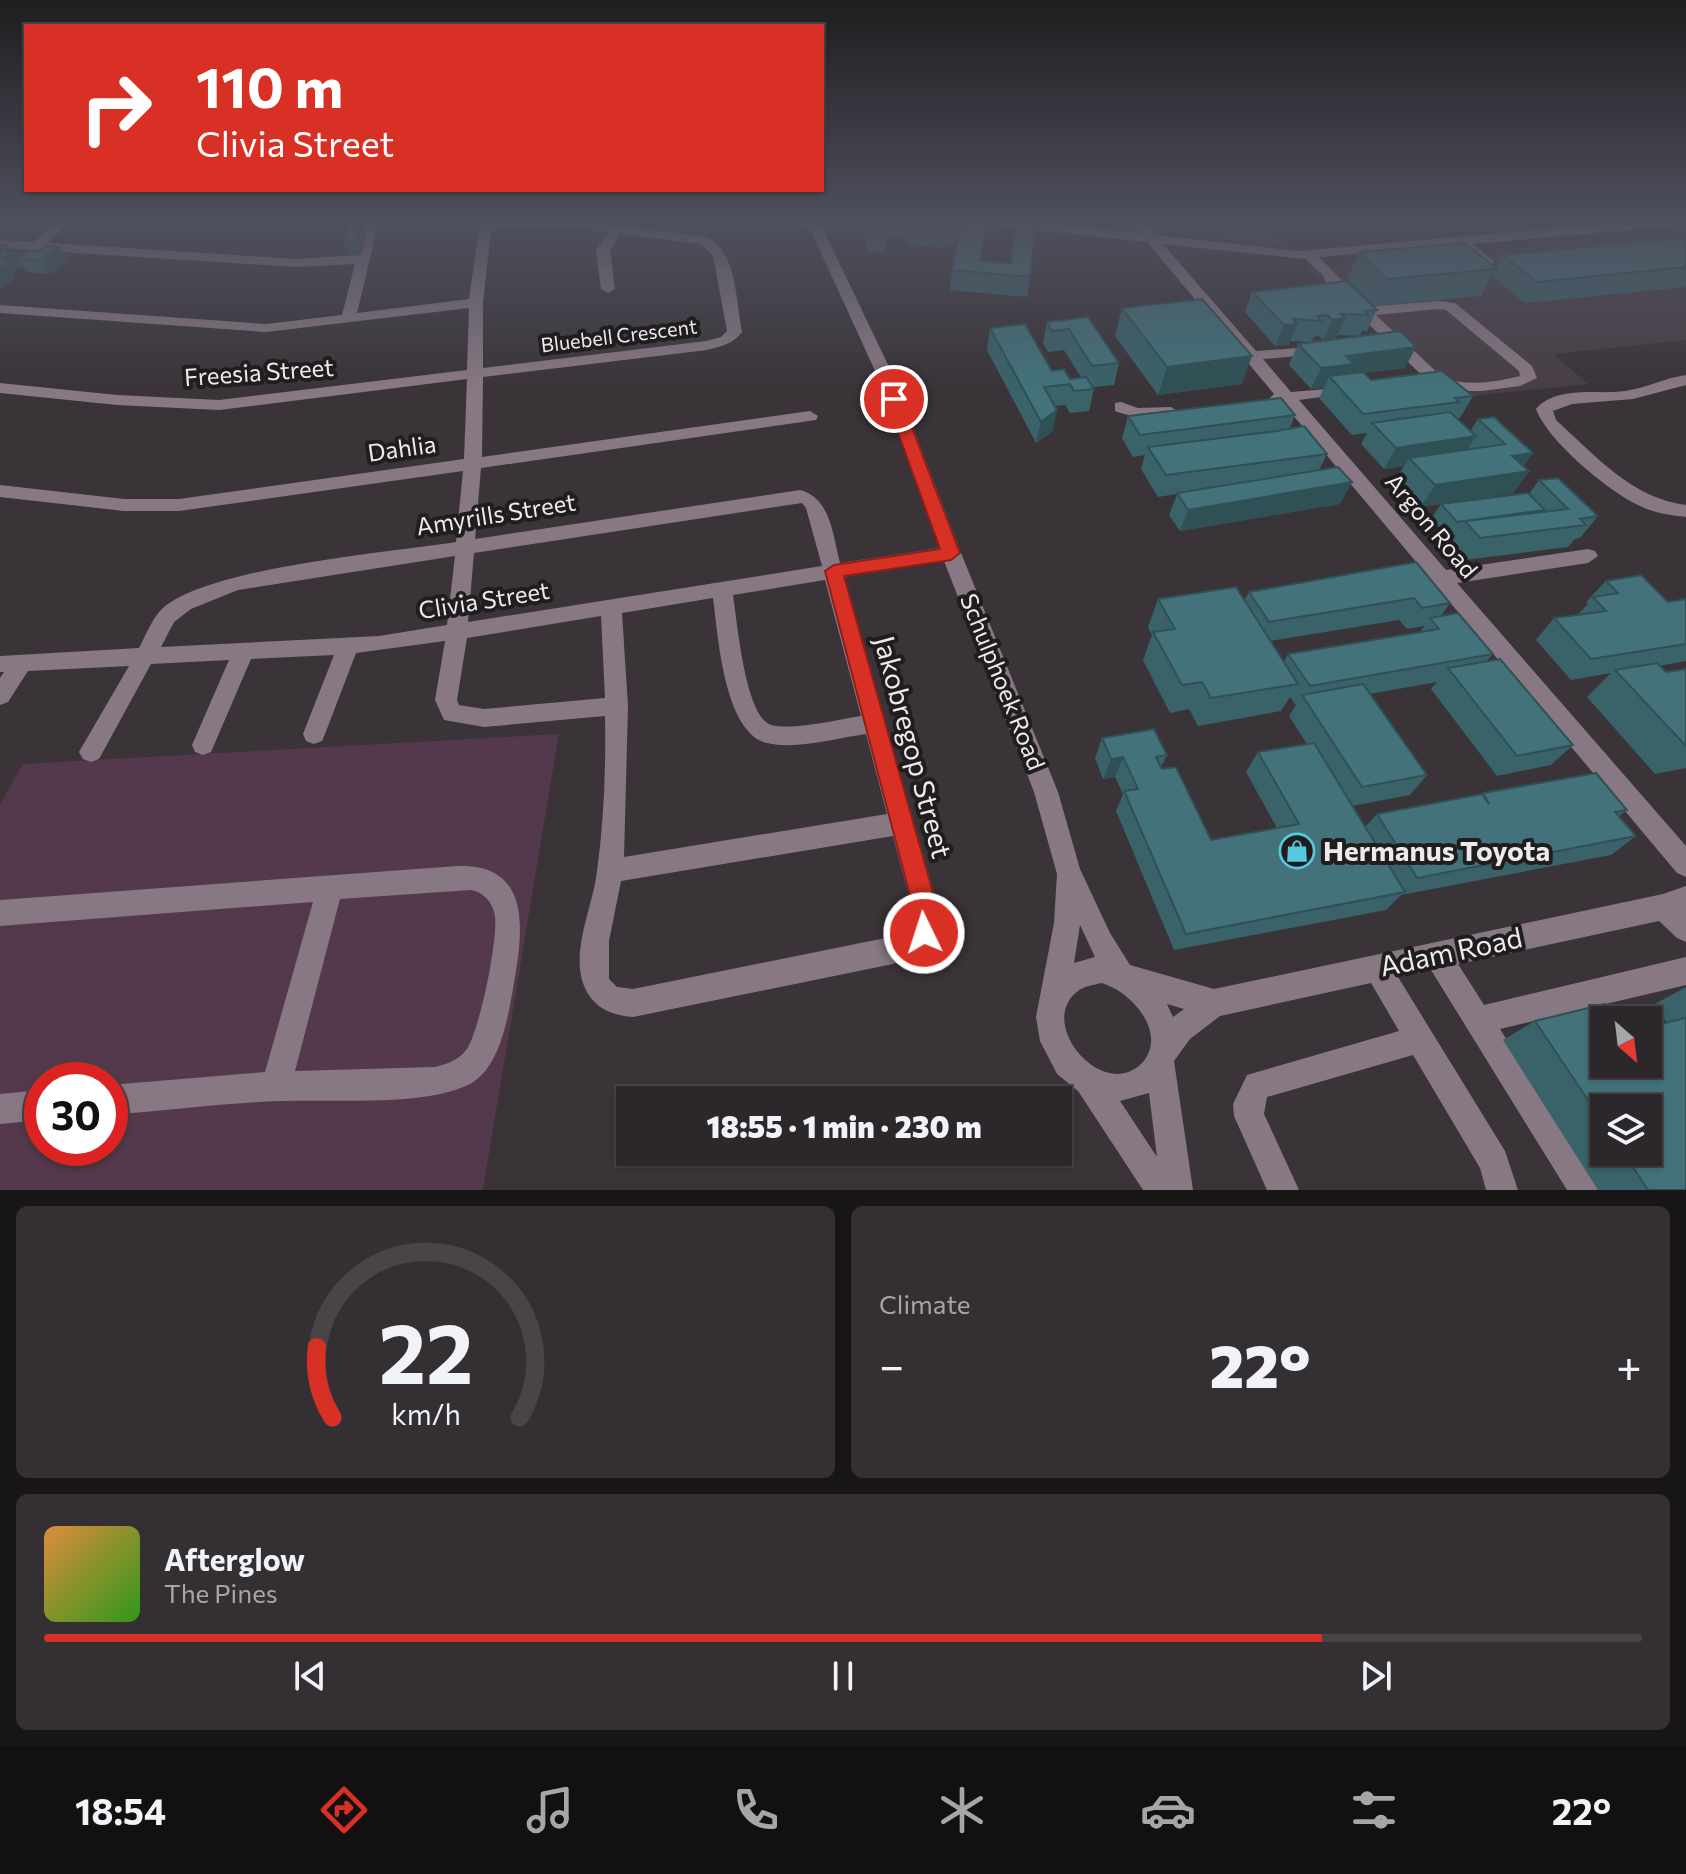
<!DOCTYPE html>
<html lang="en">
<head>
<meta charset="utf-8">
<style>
	body { margin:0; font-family:Commissioner,sans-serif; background:#342f32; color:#f1f3f6; height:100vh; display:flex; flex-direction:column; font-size:30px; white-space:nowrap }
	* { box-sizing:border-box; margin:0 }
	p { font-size:26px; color:#a6a5a8 }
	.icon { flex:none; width:44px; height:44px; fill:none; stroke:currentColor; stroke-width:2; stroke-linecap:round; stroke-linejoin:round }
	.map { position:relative; height:1190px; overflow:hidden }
	.details { display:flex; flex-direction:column; gap:16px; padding:16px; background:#181517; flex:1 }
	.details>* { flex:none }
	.banner { position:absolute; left:24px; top:24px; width:800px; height:168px; border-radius:0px; box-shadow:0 2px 6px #0004,0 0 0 2px #484447; background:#d93025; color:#fff; overflow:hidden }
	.needle { width:52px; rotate:152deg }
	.fabs { position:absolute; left:1590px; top:1006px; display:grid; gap:16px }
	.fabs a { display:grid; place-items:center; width:72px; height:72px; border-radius:0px; background:#2c272a; box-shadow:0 2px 6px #0004,0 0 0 2px #484447; font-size:40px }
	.speed { position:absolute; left:24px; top:1062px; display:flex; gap:16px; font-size:40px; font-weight:700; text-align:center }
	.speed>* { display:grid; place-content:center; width:104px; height:104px; border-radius:50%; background:#2c272a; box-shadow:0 2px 6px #0004,0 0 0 2px #484447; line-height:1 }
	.speed .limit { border:12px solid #d22; background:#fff; color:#111 }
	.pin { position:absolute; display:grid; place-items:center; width:68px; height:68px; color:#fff; margin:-34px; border:4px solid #fff; border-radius:50%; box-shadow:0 2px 8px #0007 }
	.me { position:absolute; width:88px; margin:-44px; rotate:356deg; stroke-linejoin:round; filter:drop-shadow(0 0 6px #0008) }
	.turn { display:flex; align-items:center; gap:28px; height:168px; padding:0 40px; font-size:36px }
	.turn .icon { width:104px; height:104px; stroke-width:2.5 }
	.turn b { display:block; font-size:56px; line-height:68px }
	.big { font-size:60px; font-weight:800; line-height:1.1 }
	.details .widget { flex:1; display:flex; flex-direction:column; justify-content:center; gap:12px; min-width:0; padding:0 28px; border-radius:12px; background:#342f32 }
	.details .dial { align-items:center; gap:0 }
	.dial svg { height:208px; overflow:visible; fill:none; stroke:#484447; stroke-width:7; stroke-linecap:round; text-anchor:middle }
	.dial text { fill:#f1f3f6; stroke:none }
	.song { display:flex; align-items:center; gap:24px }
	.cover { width:96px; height:96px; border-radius:12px; background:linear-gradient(135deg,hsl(30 70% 55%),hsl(110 70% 35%)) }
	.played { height:8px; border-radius:4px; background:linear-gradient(90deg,#d93025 80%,#484447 80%) }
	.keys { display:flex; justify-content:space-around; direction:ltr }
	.heat { display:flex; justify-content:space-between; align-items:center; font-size:44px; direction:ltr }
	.details .tiles { flex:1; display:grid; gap:16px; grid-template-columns:1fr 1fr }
	.widget:last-child { grid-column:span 2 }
	.trip { position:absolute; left:616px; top:1086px; width:456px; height:80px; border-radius:0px; background:#2c272a; box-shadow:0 2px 6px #0004,0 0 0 2px #484447; font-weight:800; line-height:80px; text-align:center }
	.dock { display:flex; height:128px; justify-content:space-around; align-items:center; background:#121011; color:#a6a5a8 }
	.dock .icon { width:56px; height:56px }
	.dock .on { color:#d93025 }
	.dock b { font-size:36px; color:#f1f3f6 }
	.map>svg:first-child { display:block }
</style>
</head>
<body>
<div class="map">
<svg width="1686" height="1190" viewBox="0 0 1686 1190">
	<rect width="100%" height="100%" fill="#3a3438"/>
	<g fill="#483e45">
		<path d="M1058,221H1260L1285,246H1277Z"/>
		<path d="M1673,234L1686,242V340L1553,354L1588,384L1446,399L1308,267L1453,253L1470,259L1495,256L1497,250Z"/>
	</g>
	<path fill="#54384c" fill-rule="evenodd" d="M559,734L483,1190H0V804L23,764ZM42,1080H110V1148H42Z"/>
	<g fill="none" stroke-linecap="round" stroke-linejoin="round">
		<g fill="#887883" fill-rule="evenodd">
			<path d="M55,221H69L48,243L296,259L357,255L367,221H379L357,313L469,299L480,221H586L708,237C737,253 736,302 742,332C733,344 722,346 707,350L483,377L482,457L810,411L818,416L816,420L481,468L475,539L800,490C831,498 833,536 840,563L940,548L876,373L812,233L797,221H812L824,231L892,373L961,553L1058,792L1080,869L1110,933L1130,965L1214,989L1663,894L1686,886V942L1677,938L1659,921L1458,964L1484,1005L1686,957V985L1500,1029L1601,1190H1567L1431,970L1398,977L1505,1151L1518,1190H1486L1480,1168L1413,1055L1267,1097L1264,1114L1299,1190H1267L1234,1116L1233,1104L1247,1075L1399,1031L1371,983L1220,1016L1190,1039L1174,1061L1193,1190H1143L1078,1091L1057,1074L1040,1041L1036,1017L1054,923L1057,874L1034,792L944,561L844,577L938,907C937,945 929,952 893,964L633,1017C608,1015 590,1006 582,980C573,945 593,906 597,871C604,820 606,768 605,716L484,727L444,720L435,700L445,641L356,653L325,734L322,741L314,744L306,741L303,734L334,655L251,659L211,752L203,755L195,752L192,745L229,660L151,664L99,759L91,762L83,759L79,752L83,745L129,666L28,671L8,702L0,705V678L4,672H0V656L139,648C145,637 151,621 160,611C199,568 393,552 456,542L463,471L179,511H124L0,497V485L124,499H179L464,459L467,379L219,410L117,405L0,393V383L117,395L219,400L467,370L469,308L266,332L0,313V305L266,324L342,315L355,264L296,267L0,248V240L34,242ZM561,226L609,232L596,250L601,289L608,293L615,289L610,250L621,234L700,244L713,255L727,331L721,337L706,341L483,368V303L491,230ZM802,503L806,508L822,566L468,622L474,553ZM455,556L447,625L379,636L161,647L174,622L191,609L238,590ZM825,580L861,716C841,719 787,732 769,724C745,712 737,621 733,595ZM713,598C718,635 724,733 767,743C798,750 835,738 866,734L887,814L624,857L628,706L622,613ZM601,616L605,698L484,709L459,705L457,700L467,638ZM893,836L912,907L911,927L900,935L633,989L617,987L609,979V941L621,881ZM1080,925L1095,957L1074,963ZM1101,983C1130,990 1169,1033 1142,1063C1103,1103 1035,1023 1078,991C1084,986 1094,985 1101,983ZM1167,1004L1184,1009L1173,1017ZM1149,1093L1157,1157L1120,1101Z"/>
			<path d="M985,221H1029L1140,233L1130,221H1143L1155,235L1300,251L1636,221H1686L1683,225L1473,244L1495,262L1488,266L1459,245L1319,257L1368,307L1438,301L1455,303L1532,366L1537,378L1520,386L1482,391H1456L1430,383L1326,283L1323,275L1305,259L1163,244L1256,351L1327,346L1330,349L1322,354L1263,359L1291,392L1351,387V393L1299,400L1446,570L1588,549L1595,551L1598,556L1588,563L1457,583L1686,846V877L1677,873L1282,402L1272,401L1270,398L1274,394L1147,242L991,225ZM1438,309L1446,310L1519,371L1520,376C1496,382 1465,387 1442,377L1376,315Z"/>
			<path d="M1686,375V385L1633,399L1572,404L1553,411L1556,420C1595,455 1631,498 1686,505V517C1669,515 1653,513 1638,505C1607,490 1548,441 1536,409C1557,385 1597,395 1625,391C1646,388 1665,378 1686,375Z"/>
			<path d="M1121,402L1138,408L1171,407L1179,412C1164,425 1132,417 1115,411V403Z"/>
			<path d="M457,866C532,863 523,931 514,983C508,1016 501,1069 468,1085C420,1107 334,1099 280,1101C224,1103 167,1110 110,1115V1085L265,1072L313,902L0,926V900ZM471,890C484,892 493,903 495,916C498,941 480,1028 467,1049C459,1060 447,1064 435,1067L295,1071L340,899Z"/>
			<path d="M42,1090V1120L0,1124V1094Z"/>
		</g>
	</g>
	<g fill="#3a6269" fill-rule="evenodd">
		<path d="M863,221H959L957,235L954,245L944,244L943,248L906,244L907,238L886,236L885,251L868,252L863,234Z"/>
		<path d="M987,221L981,261L1030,277L1027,297L950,290L952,270Z"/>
		<path d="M1174,221H1242L1240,229L1216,232L1211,226Z"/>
		<path d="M1686,238V287L1525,303L1492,276L1481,296L1374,306L1347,279L1359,252L1496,268L1503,255Z"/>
		<path d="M0,244H7L17,258L68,260L49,274L27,272L22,266L12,272L16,277L0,290Z"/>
		<path d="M1252,292L1377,310L1367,331H1362L1359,336L1338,335L1323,341L1319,336L1314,337L1312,342L1290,341L1289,345L1275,346L1245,312Z"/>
		<path d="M1122,308L1242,384L1158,395L1115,336Z"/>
		<path d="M1088,317L1119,363L1114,385L1093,387L1094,389L1089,411L1070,413L1065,405L1056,406L1053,431L1036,443L987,350L990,328L1052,371L1070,379L1081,377L1064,350L1048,352L1043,343L1047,322Z"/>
		<path d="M1298,344L1405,368L1364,373L1371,380L1473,396L1460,418H1457L1470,431L1478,419L1494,417L1523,467L1529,471L1513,493L1444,504L1529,494L1539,480L1598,516L1580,538L1575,539L1568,547L1465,560L1451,543L1456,535L1447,536L1431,519L1441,504L1421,507L1396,480L1404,466L1384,469L1361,444L1367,433L1352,435L1319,398L1324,388L1311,389L1289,365Z"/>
		<path d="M1295,415L1290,428L1327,454L1319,470L1340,504L1180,531L1169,515L1177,494L1158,497L1141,469L1145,455L1133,457L1122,438L1128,416Z"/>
		<path d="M1416,562L1450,603L1441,616L1493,654L1487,661L1573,745L1551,765L1497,776L1431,689L1437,682L1370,694L1427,775L1410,795L1352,806L1365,827L1377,814L1482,794L1483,793L1627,810L1619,816L1636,836L1611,855L1401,895L1386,910L1174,950L1116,811L1123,794L1115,777L1103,779L1095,758L1102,738L1167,755L1161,767L1211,840L1277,828L1246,772L1258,752L1307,744L1289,716L1296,705L1290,697L1281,711L1198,726L1189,709L1170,713L1143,660L1152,635L1148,627L1158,599L1244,601L1249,592ZM1399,620L1407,629L1424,626L1420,632L1288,654L1284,662L1270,641Z"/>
		<path d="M1606,581L1668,602L1686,599V661L1659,666L1666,672L1686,669V768L1655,774L1587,697L1611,673L1571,680L1536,640L1554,618L1577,615L1588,604L1586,602Z"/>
		<path d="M1686,987V1190H1598L1503,1040L1535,1021L1604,1064L1667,1023L1653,1005ZM1604,1108L1648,1152H1604Z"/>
	</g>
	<g fill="#2f5055">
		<path d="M360,221H362L366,233L361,255L349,256L343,242Z"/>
		<path d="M957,221H959L957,235L954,245Z"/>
		<path d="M7,244L22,266L13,272L3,258H0V249Z"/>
		<path d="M59,247L68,260L49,274L40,260Z"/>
		<path d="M6,264L16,277L0,290V268Z"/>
		<path d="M1345,318L1336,339L1323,341L1332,320Z"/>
		<path d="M1297,324L1289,345L1275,346L1284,325Z"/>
		<path d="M1416,347L1405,368L1349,375L1329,376L1324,388L1311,389L1321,368L1346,356Z"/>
		<path d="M1252,356L1242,384L1158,395L1167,367Z"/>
		<path d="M1057,410L1053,431L1036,443L1041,422Z"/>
		<path d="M1476,436L1462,458H1409L1404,466L1384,469L1396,448Z"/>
		<path d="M1533,453L1519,473L1529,471L1513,493L1421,507L1435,485L1512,456Z"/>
		<path d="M1352,482L1340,504L1180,531L1188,510Z"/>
		<path d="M1123,757L1115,777L1103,779L1111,759Z"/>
	</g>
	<g fill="#43727a" stroke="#2f5055" stroke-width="2">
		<path d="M349,221H360L355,241L343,242Z"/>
		<path d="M866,221H883L886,231L869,232Z"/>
		<path d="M908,221H957L956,225L946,224L945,227L907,224Z"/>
		<path d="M962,221H986L980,261L1011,263L1016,222L1035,224L1030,277L952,270Z"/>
		<path d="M1686,238V267L1537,282L1503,255Z"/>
		<path d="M1465,243L1497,269L1387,279L1359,252Z"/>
		<path d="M46,246L59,247L40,260L17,259L28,251L38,252Z"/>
		<path d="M1,251L13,252L3,258H0V252Z"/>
		<path d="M1346,281L1377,310L1365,311L1369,315L1341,314L1345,318L1332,320L1328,315L1317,316L1321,321L1293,319L1297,324L1284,325L1252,292Z"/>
		<path d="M1202,299L1252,356L1167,367L1122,308Z"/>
		<path d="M1088,317L1119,363L1092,366L1069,329L1052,331L1047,322Z"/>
		<path d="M1025,324L1052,371L1064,369L1070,379L1086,377L1094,389L1074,391L1070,384L1044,387L1057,410L1041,422L990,328Z"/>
		<path d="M1400,331L1416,347L1346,356L1354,364L1321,368L1298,344Z"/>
		<path d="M1442,371L1473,396L1455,398L1459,402L1363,414L1329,376L1363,372L1371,380Z"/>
		<path d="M1281,398L1295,415L1140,435L1128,416Z"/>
		<path d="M1450,412L1476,436L1396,448L1372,423Z"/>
		<path d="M1494,417L1533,453L1512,456L1529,471L1435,485L1409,458L1505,444L1478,419Z"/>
		<path d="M1304,426L1327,454L1166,475L1148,447L1277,431Z"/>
		<path d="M1338,467L1352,482L1188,510L1177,493Z"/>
		<path d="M1558,478L1598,516L1580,519L1586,525L1480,538L1465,521L1568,509L1539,480Z"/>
		<path d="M1528,493L1545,510L1457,522L1441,504Z"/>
		<path d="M1416,562L1450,603L1422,608L1414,598L1269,622L1249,592Z"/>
		<path d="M1641,575L1668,602L1686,599V644L1591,659L1554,618L1606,611L1593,597L1618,593L1606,581Z"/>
		<path d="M1236,587L1298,684L1211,698L1202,682L1182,685L1153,632L1175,629L1158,599Z"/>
		<path d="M1458,613L1493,654L1310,686L1288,654L1439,629L1430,618Z"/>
		<path d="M1500,659L1573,745L1517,756L1448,668Z"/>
		<path d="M1657,663L1666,672L1686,669V746L1615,670Z"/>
		<path d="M1363,684L1427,775L1362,787L1302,695Z"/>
		<path d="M1154,729L1167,755L1156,757L1162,769L1176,767L1211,840L1299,824L1258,752L1314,743L1405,892L1186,934L1124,791L1138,789L1123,757L1111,759L1102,738Z"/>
		<path d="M1596,773L1627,810L1615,812L1636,836L1417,878L1377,814L1482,794L1489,804L1483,793Z"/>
		<path d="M1605,1004L1617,1020H1604V1064H1648V1027L1686,1018V1190H1648L1623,1152H1648V1108H1604V1124L1535,1021Z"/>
	</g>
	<linearGradient id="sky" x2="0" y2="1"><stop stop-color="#201d1f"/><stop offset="0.57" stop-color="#4f505e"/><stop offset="1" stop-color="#4f505e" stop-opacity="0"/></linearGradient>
	<rect width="1686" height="388" fill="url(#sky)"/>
	<path fill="#d93025" stroke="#8d1f18" stroke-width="2" d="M894,395L901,399L960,553L951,560L844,576L937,907L932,941L924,945L915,941L912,933L913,907L825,571L834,565L940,549L886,399Z"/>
	<defs>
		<g id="shop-ring" transform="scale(1.8)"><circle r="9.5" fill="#201d1f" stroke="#54cadc" stroke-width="1.5"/><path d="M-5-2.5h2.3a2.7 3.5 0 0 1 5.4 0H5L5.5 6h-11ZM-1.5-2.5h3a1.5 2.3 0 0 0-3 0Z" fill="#54cadc"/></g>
	</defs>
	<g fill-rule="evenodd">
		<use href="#shop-ring" x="1297" y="851"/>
	</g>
	<g text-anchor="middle" stroke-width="8" stroke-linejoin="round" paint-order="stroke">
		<g font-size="20" fill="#ede9ec" stroke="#201d1f">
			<text transform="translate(619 336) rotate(-7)" y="7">Bluebell Crescent</text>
		</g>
		<g font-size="24" fill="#ede9ec" stroke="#201d1f">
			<text transform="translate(259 373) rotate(-4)" y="8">Freesia Street</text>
			<text transform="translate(402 449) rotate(-8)" y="8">Dahlia</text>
			<text transform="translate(496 515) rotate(-9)" y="8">Amyrills Street</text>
			<text transform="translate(1431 526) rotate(50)" y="8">Argon Road</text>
			<text transform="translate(484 601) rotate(-9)" y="8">Clivia Street</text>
			<text transform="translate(1002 682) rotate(68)" y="8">Schulphoek Road</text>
		</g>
		<g font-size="28" fill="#ede9ec" stroke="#201d1f">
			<text transform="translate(913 747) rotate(75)" y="10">Jakobregop Street</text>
			<text transform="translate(1451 952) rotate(-12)" y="10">Adam Road</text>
		</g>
		<g font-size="28" font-weight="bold" fill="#ede9ec" stroke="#201d1f" text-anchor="start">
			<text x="1323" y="861">Hermanus Toyota</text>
		</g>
	</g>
</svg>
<div class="fabs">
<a><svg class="needle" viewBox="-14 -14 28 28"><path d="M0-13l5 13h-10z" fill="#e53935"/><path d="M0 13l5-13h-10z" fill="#a6a5a8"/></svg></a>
<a><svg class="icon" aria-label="layers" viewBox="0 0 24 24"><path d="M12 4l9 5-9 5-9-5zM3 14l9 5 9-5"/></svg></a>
</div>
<div class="speed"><div class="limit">30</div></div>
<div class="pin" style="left:894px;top:399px;background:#d93025"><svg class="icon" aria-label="arrive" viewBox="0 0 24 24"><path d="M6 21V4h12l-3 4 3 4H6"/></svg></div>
<svg class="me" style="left:924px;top:933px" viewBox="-20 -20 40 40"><circle r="17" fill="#d93025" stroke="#fff" stroke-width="3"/><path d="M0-11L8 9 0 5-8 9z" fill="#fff"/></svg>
<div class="trip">18:55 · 1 min · 230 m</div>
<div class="banner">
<div class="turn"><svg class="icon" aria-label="right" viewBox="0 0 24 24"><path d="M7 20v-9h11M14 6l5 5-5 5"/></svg><div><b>110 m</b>Clivia Street</div></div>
</div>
</div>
<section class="details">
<div class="tiles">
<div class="widget dial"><svg viewBox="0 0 100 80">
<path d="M14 69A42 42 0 1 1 86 69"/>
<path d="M14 69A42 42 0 0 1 8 42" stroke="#d93025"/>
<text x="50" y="56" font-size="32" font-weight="700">22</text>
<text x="50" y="72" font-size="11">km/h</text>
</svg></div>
<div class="widget"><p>Climate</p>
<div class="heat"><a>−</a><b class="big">22°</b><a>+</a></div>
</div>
<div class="widget">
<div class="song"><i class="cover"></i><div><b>Afterglow</b><p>The Pines</p></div></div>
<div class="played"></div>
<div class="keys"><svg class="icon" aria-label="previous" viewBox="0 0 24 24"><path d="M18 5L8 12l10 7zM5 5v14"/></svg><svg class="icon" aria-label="pause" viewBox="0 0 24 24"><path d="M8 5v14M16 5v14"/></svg><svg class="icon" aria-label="next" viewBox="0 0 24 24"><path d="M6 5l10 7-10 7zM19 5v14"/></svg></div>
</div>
</div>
</section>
<nav class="dock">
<b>18:54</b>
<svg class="icon on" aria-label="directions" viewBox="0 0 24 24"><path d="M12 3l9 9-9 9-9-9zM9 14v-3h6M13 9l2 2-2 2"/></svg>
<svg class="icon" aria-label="music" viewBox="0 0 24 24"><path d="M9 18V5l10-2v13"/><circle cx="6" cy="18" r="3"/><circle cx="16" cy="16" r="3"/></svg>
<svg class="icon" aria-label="phone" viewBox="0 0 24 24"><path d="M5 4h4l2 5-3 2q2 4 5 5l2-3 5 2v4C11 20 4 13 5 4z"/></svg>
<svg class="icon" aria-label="climate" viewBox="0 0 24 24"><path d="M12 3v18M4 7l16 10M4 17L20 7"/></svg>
<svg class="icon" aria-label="car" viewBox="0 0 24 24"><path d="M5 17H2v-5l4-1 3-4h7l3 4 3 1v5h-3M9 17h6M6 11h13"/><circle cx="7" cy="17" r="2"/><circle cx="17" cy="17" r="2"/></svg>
<svg class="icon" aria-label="filters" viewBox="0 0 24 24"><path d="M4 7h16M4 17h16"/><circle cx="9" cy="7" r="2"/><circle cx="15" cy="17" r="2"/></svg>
<b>22°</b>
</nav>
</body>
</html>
